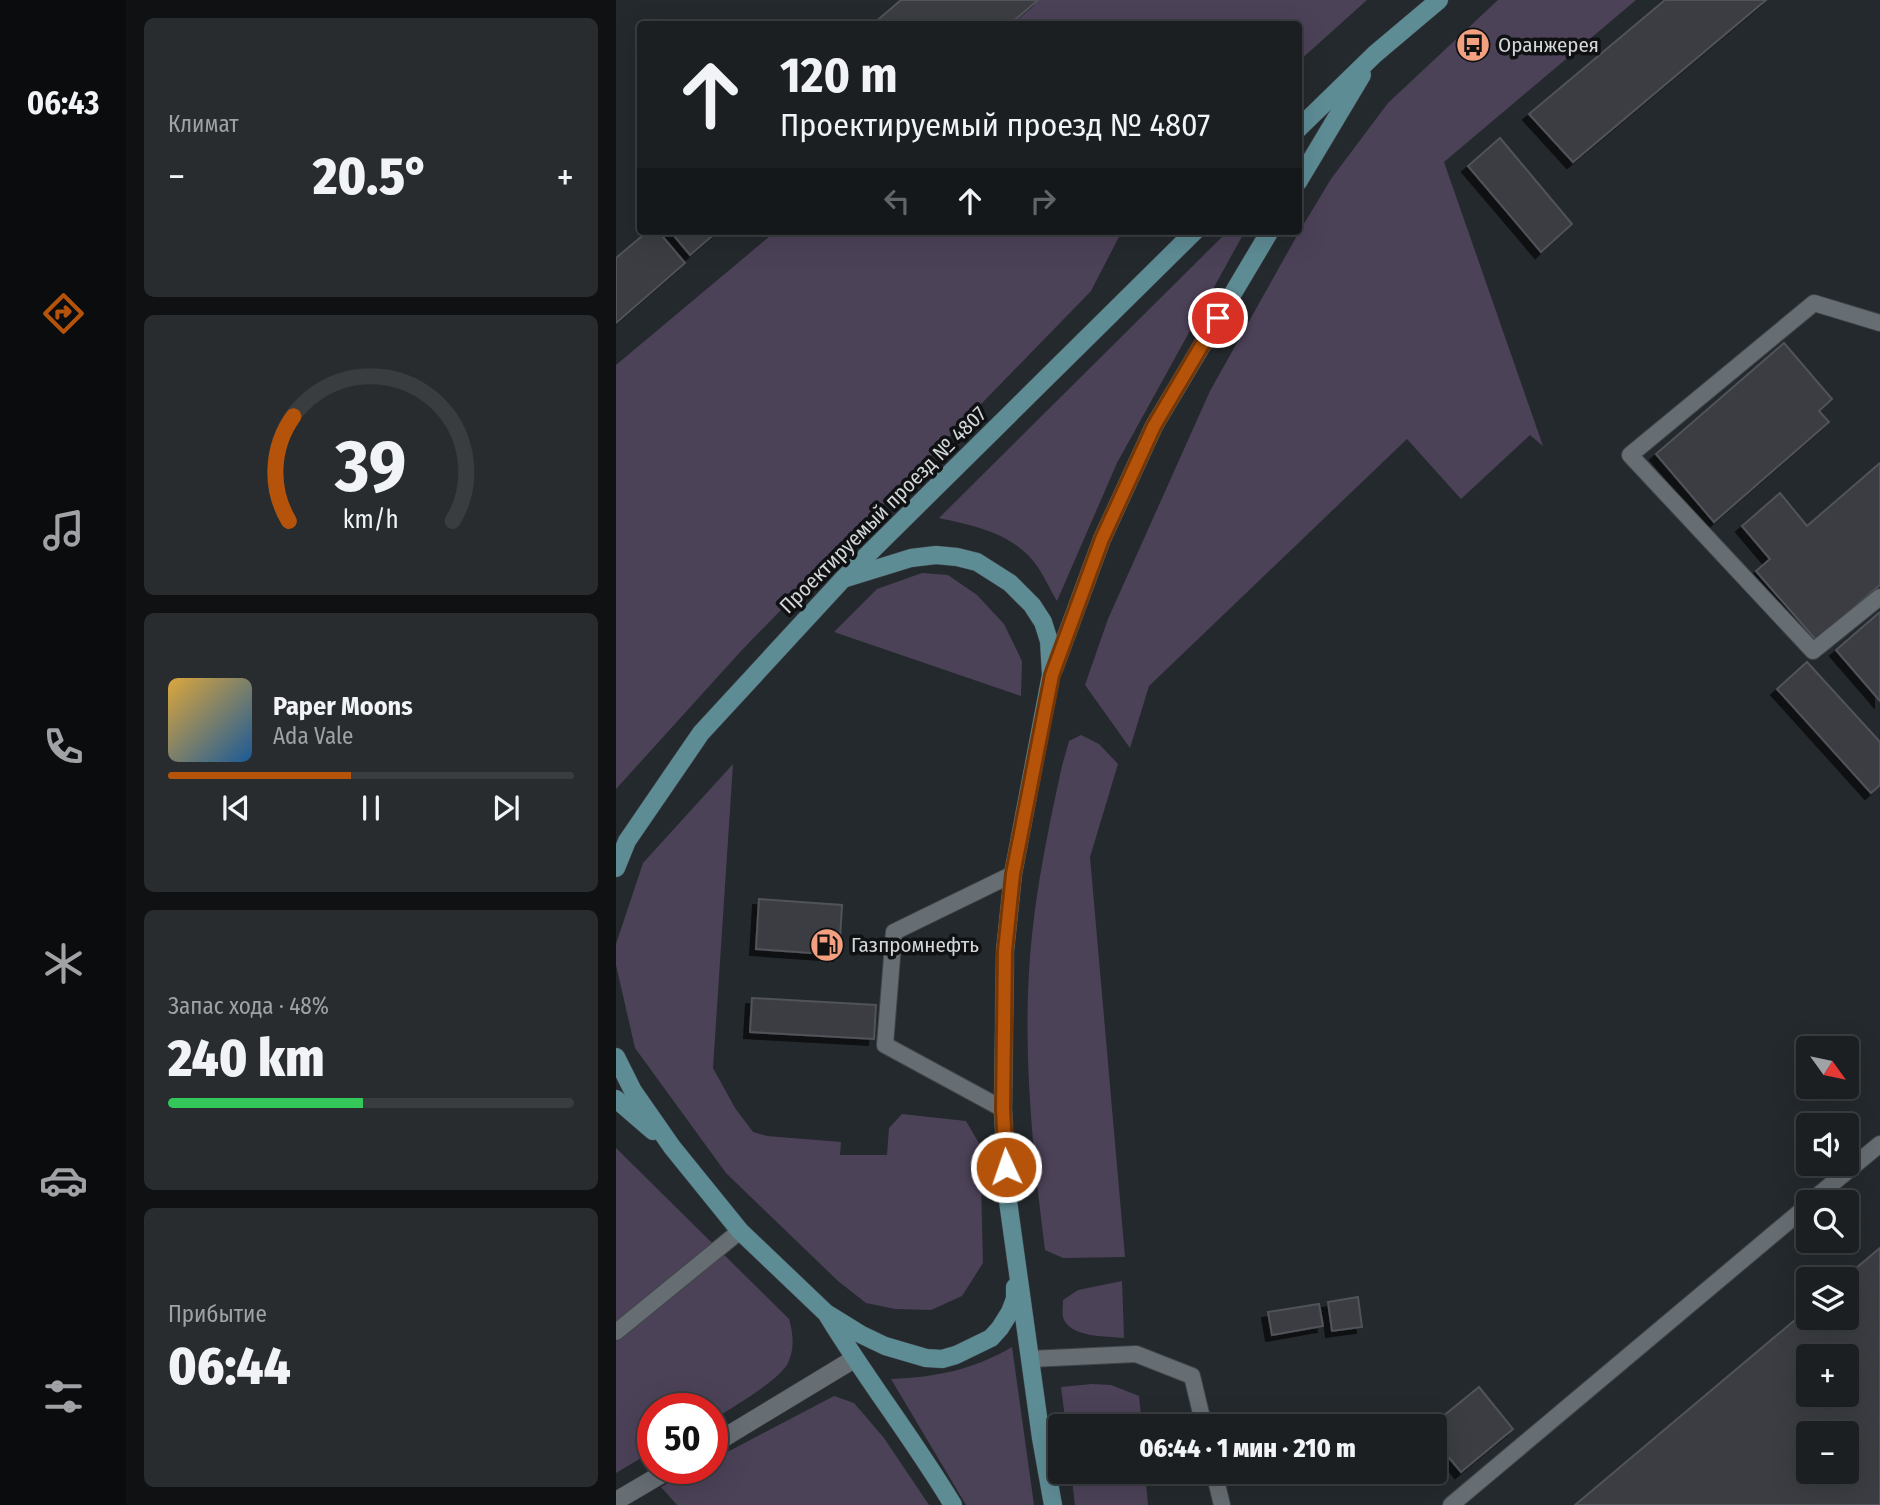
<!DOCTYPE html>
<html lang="ru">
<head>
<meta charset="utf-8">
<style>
	body { margin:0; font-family:"Fira Sans Condensed",sans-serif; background:#282c2f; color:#f1f3f6; height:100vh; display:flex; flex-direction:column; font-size:26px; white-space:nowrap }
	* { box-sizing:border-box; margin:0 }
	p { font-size:23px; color:#a0a2a5 }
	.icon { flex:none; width:38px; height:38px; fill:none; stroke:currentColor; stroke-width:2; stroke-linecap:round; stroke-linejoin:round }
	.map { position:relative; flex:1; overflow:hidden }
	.details { display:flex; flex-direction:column; gap:18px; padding:18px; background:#0f1113; width:490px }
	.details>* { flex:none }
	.banner { position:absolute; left:21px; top:21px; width:665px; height:214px; border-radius:7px; box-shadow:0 7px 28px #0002,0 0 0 2px #393d40; background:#1b1f22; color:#f1f3f6; overflow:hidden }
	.needle { width:46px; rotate:123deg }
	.tools { position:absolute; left:1180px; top:1036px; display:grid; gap:14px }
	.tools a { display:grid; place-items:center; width:63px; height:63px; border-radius:7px; background:#1b1f22; box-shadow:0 7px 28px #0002,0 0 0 2px #393d40; font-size:35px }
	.speed { position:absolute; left:21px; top:1393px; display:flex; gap:14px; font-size:35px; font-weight:700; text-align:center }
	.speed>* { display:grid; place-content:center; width:91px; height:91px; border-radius:50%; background:#1b1f22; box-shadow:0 7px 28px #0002,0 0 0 2px #393d40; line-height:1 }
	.speed .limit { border:10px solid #d22; background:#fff; color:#111 }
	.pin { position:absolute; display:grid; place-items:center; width:60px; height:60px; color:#fff; margin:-30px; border:4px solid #fff; border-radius:50%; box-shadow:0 2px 7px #0007 }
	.me { position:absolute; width:77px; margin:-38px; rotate:357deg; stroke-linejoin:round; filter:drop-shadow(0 0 5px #0008) }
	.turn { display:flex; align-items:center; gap:24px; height:147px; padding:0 28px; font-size:32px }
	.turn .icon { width:91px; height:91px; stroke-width:2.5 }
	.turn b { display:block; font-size:49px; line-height:60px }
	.lanes { display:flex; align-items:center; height:66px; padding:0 28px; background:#0003; justify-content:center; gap:35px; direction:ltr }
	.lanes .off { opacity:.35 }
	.big { font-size:52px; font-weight:800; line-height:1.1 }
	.details .card { flex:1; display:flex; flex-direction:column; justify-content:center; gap:10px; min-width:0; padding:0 24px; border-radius:10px; background:#282c2f }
	.details .dial { align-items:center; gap:0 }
	.dial svg { height:182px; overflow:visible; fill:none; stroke:#393d40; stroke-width:7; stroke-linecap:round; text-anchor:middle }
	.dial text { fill:#f1f3f6; stroke:none }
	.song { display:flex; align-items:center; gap:21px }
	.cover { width:84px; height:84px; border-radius:10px; background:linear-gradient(135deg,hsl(40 70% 55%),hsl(210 70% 35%)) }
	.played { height:7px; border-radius:4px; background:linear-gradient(90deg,#b45309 45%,#393d40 45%) }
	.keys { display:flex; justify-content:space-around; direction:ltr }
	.heat { display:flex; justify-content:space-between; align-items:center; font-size:38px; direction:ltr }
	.charge { height:10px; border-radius:5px; background:linear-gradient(90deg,#34c759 48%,#393d40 0) }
	.trip { position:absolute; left:432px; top:1414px; width:399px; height:70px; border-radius:7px; background:#1b1f22; box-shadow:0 7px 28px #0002,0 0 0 2px #393d40; font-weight:800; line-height:70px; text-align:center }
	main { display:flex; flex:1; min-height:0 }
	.tabs { display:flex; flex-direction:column; width:126px; justify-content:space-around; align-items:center; background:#0b0c0e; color:#a0a2a5 }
	.tabs .icon { width:49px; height:49px }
	.tabs .on { color:#b45309 }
	.tabs b { font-size:32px; color:#f1f3f6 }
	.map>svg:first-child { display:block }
</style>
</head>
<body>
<main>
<nav class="tabs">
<b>06:43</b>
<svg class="icon on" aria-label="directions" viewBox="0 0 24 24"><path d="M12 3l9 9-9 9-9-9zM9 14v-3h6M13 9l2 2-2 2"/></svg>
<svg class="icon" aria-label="music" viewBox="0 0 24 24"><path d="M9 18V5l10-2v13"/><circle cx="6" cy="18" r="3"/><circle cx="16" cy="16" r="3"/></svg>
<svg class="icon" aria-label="phone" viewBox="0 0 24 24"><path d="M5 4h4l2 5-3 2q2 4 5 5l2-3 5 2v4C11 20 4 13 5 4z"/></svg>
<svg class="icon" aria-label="climate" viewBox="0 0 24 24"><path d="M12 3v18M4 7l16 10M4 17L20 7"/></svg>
<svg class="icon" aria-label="car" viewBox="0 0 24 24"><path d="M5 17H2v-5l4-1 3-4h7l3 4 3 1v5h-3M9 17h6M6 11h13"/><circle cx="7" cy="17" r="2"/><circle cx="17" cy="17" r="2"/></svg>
<svg class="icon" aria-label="filters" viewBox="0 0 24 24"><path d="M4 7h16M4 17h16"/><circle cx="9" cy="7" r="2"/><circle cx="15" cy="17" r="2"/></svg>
</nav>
<section class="details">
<div class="card"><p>Климат</p>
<div class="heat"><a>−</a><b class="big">20.5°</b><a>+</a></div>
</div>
<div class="card dial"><svg viewBox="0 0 100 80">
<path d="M14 69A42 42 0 1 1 86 69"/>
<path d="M14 69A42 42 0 0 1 16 23" stroke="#b45309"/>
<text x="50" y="56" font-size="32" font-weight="700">39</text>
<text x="50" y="72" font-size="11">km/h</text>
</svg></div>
<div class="card">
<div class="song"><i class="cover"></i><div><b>Paper Moons</b><p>Ada Vale</p></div></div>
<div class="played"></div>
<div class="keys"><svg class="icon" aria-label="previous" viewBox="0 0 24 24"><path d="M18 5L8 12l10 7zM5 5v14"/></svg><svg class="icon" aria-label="pause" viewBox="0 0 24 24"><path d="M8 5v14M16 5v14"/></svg><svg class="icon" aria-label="next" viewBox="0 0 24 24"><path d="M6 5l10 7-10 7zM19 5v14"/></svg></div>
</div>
<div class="card"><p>Запас хода · 48%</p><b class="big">240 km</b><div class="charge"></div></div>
<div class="card"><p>Прибытие</p><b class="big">06:44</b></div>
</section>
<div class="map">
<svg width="1264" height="1505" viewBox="0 0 1264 1505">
	<defs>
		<filter id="shadow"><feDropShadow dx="-6" dy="6" stdDeviation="0" flood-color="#0009"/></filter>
	</defs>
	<rect width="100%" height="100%" fill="#24292d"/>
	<g fill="#4c4258">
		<path d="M419,0H751L683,61L682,24H391Z"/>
		<path d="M882,0H1020L828,162L927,446L914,435L845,499L791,439L533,686L514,748L469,685L492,619L594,391L683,232L715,179L772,103Z"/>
		<path d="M160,231H506L475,291L125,651L0,789V365Z"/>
		<path d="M612,231H629L501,463L441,601C433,588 427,573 418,562C394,532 358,526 323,518Z"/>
		<path d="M306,573L332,575L361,595L388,624L406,661L405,696L218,632L261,589Z"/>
		<path d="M465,735L483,744L502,764L474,857L509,1257L447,1258L429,1250C416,1146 405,1039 416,935C422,878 434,821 446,766L453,741Z"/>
		<path d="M117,764L97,1068L119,1108L137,1132L151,1136L225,1142L224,1155H271L273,1128L286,1114L350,1121L364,1145L367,1263L346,1296L315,1310L279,1309L250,1303L222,1281L110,1173L19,1048L0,965V944L27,863Z"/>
		<path d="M0,1148L173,1319C177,1333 179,1348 172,1363C164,1380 114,1409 96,1420V1409H37V1451L0,1473Z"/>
		<path d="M506,1281L508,1338C491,1336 453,1338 447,1317C446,1312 447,1305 447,1300L462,1290Z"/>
		<path d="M396,1347L418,1505H350L275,1379C321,1377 356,1370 396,1347Z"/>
		<path d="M476,1384L495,1385L523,1396L526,1426H450L445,1387Z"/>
		<path d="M218,1396L238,1403L268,1438L313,1505H61L45,1487L80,1468H96V1460Z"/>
		<path d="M455,1472H529L532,1505H459Z"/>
	</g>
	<g fill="#3a3c42" stroke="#51535a" stroke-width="2" fill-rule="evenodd" filter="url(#shadow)">
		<path d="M285,0H422L394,24H257Z"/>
		<path d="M1049,0H1150L957,162L913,114Z"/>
		<path d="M884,138L956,224L925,252L852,166Z"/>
		<path d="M32,231H42L69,263L0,323V258Z"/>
		<path d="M54,231H102L74,255Z"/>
		<path d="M1168,343L1216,399L1203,411L1213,422L1098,522L1040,454Z"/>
		<path d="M1264,463V585L1200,640L1140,571L1154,559L1126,526L1164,493L1191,526Z"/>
		<path d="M1264,612V701L1220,650Z"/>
		<path d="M1191,662L1264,742V785L1255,793L1161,689Z"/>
		<path d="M143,899L226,905L223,955L140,949Z"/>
		<path d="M136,998L260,1005L258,1039L134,1032Z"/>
		<path d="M1264,1248V1505H959L1192,1309V1318H1230V1279H1227ZM1192,1356H1230V1395H1192ZM1192,1433H1230V1472H1192Z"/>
		<path d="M742,1297L746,1327L716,1331L712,1302Z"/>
		<path d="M703,1304L707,1326L656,1335L652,1312Z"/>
		<path d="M863,1387L897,1429L845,1472L819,1441V1426H815Z"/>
	</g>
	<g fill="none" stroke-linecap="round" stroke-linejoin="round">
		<g stroke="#404549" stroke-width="18">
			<g id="lane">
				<path d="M1264,323L1198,303L1014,455L1197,651L1264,597"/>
				<path d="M387,1109L269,1045L278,932L397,874"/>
				<path d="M1194,1202L1264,1144"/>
				<path d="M0,1332L124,1231"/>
				<path d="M414,1359L520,1354L576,1376L588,1426"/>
				<path d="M598,1472L606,1505"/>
				<path d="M835,1505L1192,1205"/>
			</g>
		</g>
		<g stroke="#404549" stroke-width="19">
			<g id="street">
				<path d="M96,1445L238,1359"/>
				<path d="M0,1501L56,1468"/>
			</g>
		</g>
		<g stroke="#404549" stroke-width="19">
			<g id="secondary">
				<path d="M682,129L759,54L823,0"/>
				<path d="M682,182L746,75"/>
				<path d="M227,579L295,558L320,555L341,557L361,562L394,583L416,605L427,622L433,641L435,675L397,874L389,951L387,1109L391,1194L425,1438L437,1505"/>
				<path d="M438,669L486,539L538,426L654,231"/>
				<path d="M0,868L11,841L85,733L227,579L579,231"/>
				<path d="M0,1057L17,1091L56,1147L124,1231L210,1313L244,1334L269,1346L310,1358L326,1359L340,1355L375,1338L384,1328L394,1312L399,1299V1287"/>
				<path d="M0,1099L37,1131"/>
				<path d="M212,1316C251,1380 298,1440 337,1505"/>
			</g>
		</g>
		<use href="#lane" stroke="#676e73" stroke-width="16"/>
		<use href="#street" stroke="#676e73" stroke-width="18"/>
		<use href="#secondary" stroke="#5e8c95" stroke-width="18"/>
	</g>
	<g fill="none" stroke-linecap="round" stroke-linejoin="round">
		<g stroke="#753606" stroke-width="18">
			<path id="route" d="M390,1167L387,1109L389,951L397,874L436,675L486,539L538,426L602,318"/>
		</g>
		<use href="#route" stroke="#b45309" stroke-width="12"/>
	</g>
	<defs>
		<g id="bus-disc" transform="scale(1.75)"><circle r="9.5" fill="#f2a080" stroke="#0f1113"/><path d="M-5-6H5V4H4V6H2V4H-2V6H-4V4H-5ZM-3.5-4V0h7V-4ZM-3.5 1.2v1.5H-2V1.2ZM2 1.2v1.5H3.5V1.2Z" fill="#111"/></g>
		<g id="fuel-disc" transform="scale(1.75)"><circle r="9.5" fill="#f2a080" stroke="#0f1113"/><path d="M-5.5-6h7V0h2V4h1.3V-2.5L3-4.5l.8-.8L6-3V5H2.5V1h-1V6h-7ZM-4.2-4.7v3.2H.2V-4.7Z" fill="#111"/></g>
	</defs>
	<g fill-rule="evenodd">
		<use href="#bus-disc" x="857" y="45"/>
		<use href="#fuel-disc" x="211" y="945"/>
	</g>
	<g text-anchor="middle" stroke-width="7" stroke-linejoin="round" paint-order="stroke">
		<g font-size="21" fill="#d3d7d9" stroke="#0f1113" text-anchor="start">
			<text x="882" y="52">Оранжерея</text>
			<text x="235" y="952">Газпромнефть</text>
		</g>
		<g font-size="21" fill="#d3d7d9" stroke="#0f1113">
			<text transform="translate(267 510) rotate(-45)" y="7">Проектируемый проезд № 4807</text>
		</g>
	</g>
</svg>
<div class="tools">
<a><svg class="needle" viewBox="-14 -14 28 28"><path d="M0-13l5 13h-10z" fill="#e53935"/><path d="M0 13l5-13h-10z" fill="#a0a2a5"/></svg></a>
<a><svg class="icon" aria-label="sound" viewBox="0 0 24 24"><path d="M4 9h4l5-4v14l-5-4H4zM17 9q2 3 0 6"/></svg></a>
<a><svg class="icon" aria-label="search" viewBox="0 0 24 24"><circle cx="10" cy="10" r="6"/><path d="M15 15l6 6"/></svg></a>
<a><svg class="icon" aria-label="layers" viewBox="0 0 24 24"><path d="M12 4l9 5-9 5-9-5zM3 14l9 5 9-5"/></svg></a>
<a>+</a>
<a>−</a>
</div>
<div class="speed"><div class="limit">50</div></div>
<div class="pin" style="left:602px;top:318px;background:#d93025"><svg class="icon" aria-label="arrive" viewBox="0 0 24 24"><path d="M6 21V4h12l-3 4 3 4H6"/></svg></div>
<svg class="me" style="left:390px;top:1167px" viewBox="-20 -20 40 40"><circle r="17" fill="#b45309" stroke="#fff" stroke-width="3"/><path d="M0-11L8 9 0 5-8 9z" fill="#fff"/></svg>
<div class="trip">06:44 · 1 мин · 210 m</div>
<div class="banner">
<div class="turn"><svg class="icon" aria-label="ahead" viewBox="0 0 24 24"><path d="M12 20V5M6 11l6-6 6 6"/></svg><div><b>120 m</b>Проектируемый проезд № 4807</div></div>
<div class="lanes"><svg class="icon off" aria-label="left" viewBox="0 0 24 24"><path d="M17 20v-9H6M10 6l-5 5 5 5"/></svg><svg class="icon" aria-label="ahead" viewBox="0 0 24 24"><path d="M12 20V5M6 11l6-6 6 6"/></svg><svg class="icon off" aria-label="right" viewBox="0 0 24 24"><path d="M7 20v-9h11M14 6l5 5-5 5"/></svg></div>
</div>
</div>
</main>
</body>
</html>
